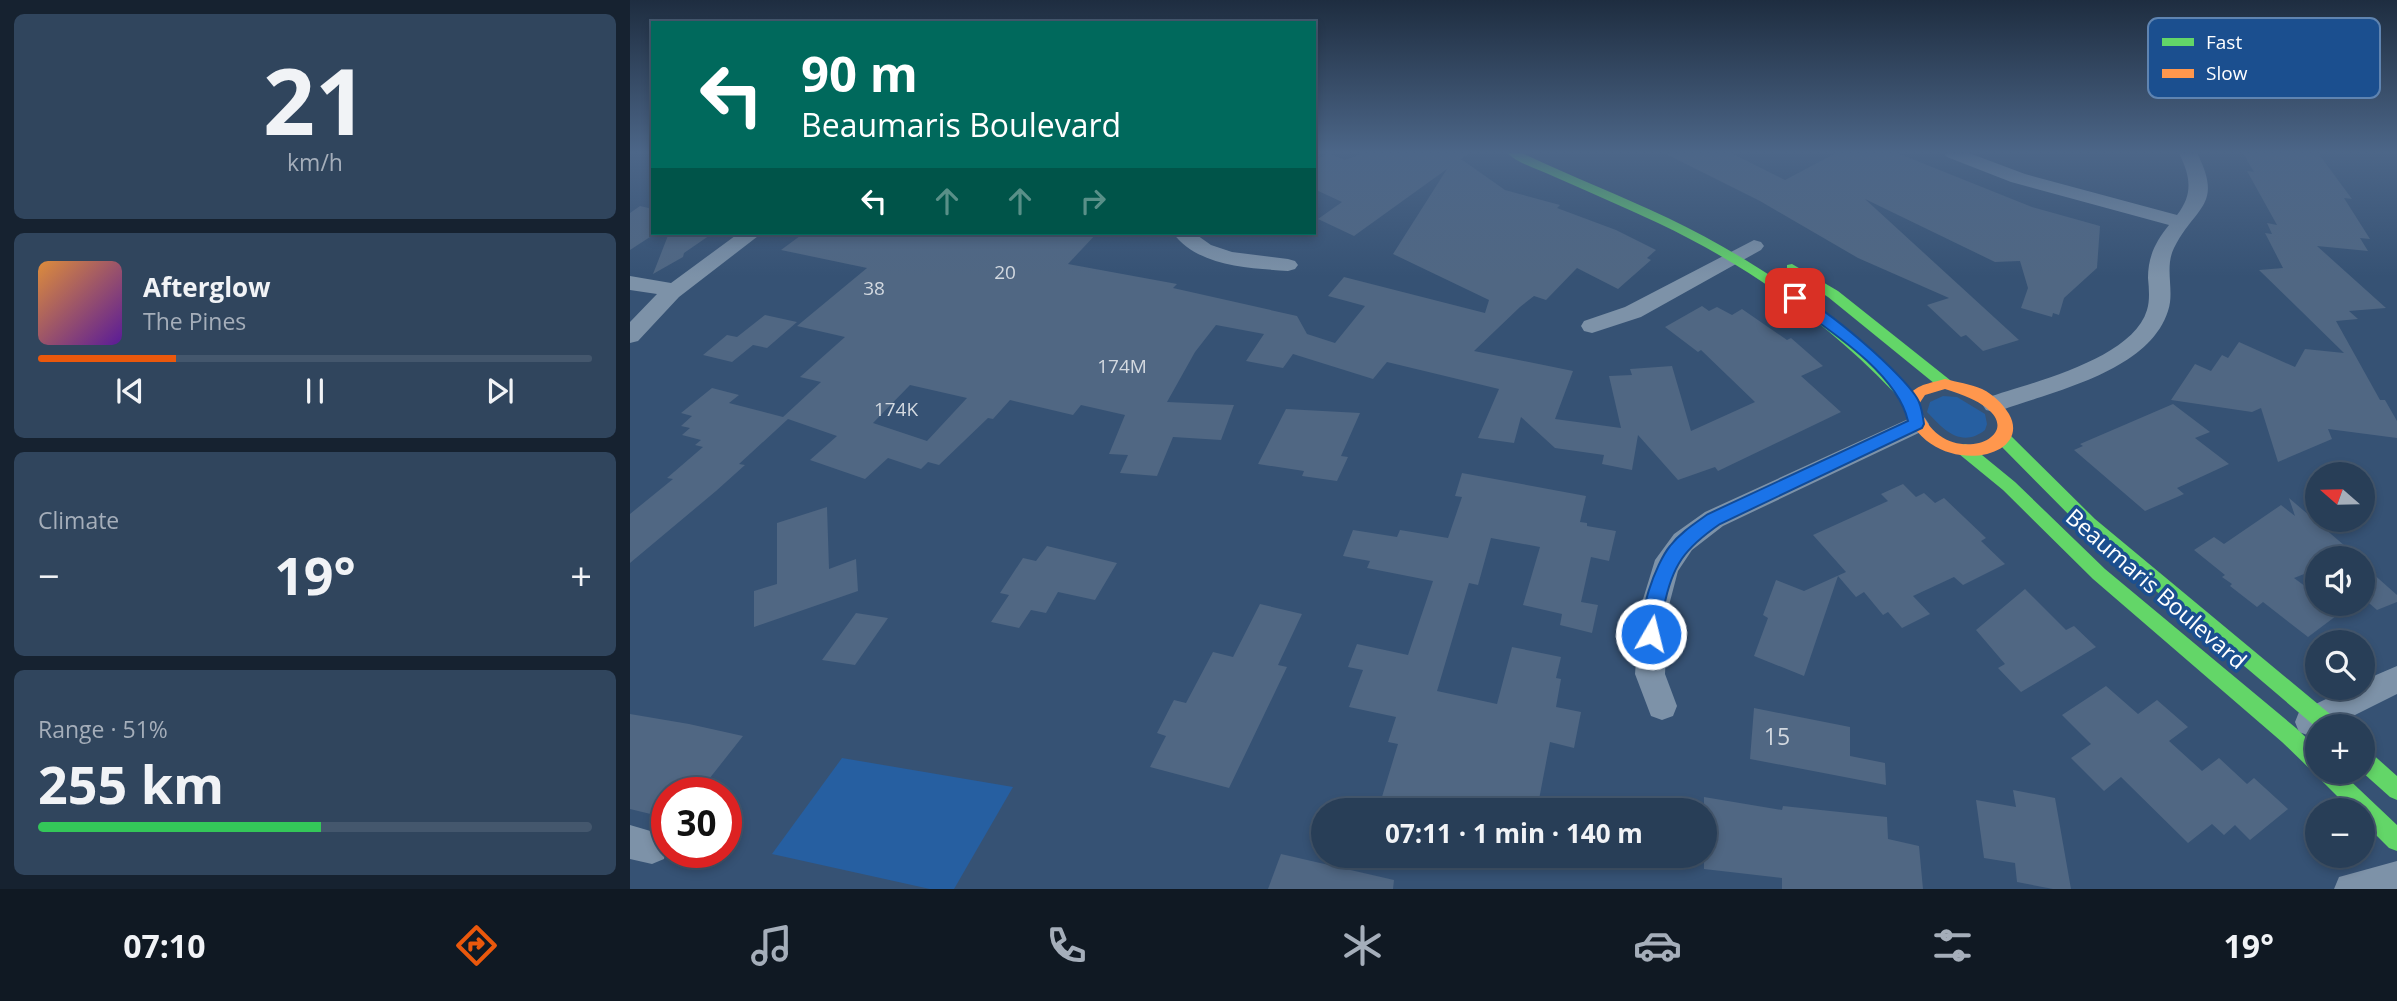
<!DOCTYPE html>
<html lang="en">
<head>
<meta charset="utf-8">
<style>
	body { margin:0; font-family:"Open Sans",sans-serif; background:#30455d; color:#f1f3f6; height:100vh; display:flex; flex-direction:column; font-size:26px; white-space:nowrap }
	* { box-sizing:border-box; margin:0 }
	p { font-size:23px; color:#a5aeba }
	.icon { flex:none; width:38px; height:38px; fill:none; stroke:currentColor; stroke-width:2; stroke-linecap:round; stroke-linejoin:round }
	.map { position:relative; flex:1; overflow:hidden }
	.drawer { display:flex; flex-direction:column; gap:14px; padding:14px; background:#162230; width:630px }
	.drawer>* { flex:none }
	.hud { position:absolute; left:21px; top:21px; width:665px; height:214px; border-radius:0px; box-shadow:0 4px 10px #0003,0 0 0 2px #44576d; background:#00695c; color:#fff; overflow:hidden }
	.needle { width:46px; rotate:290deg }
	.fabs { position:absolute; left:1675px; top:462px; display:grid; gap:14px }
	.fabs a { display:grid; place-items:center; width:70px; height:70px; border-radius:50%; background:#283e57; box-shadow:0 4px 10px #0003,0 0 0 2px #44576d; font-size:35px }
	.speed { position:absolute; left:21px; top:777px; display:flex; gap:14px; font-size:35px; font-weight:700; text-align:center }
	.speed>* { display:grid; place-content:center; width:91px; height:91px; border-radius:50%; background:#283e57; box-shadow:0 4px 10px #0003,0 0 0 2px #44576d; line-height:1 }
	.speed .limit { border:10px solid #d22; background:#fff; color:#111 }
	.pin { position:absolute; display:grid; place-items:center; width:60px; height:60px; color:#fff; margin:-30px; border-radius:14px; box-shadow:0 4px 10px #0006 }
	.me { position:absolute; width:77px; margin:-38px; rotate:8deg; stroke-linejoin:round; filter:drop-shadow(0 0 5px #0008) }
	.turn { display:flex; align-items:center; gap:24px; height:147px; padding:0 35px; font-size:32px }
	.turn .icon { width:91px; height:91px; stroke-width:2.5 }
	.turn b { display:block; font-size:49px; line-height:60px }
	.lanes { display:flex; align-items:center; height:66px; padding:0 35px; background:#0003; justify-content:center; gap:35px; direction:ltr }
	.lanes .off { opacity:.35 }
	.big { font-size:52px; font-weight:700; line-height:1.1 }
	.drawer .tile { flex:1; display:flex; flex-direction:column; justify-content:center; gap:10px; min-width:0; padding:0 24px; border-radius:10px; background:#30455d }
	.drawer .dial { align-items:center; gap:0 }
	.dial b { font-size:91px; line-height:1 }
	.song { display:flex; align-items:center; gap:21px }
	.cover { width:84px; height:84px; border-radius:10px; background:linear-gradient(135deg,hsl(30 70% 55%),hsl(270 70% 35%)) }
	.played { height:7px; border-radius:4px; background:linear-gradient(90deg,#ea580c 25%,#44576d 25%) }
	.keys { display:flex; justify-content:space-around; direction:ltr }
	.heat { display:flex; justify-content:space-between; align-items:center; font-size:38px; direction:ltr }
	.charge { height:10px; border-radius:5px; background:linear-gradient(90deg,#34c759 51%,#44576d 0) }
	.trip { position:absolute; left:681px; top:798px; width:406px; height:70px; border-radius:35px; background:#283e57; box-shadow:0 4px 10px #0003,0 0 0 2px #44576d; font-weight:700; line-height:70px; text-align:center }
	.tab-bar { display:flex; height:112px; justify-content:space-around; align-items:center; background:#101923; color:#a5aeba }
	.tab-bar .icon { width:49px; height:49px }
	.tab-bar .selected { color:#ea580c }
	.tab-bar b { font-size:32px; color:#f1f3f6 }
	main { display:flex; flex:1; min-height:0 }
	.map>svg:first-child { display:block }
</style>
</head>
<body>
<main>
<section class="drawer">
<div class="tile dial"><b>21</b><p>km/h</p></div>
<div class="tile">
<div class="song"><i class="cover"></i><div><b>Afterglow</b><p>The Pines</p></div></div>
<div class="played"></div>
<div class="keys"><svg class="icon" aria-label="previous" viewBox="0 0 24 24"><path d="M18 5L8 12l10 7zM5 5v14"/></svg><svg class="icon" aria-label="pause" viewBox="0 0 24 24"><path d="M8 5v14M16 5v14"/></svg><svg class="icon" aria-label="next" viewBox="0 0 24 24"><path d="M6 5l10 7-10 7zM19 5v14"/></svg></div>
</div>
<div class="tile"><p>Climate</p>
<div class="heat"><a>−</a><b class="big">19°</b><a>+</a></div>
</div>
<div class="tile"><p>Range · 51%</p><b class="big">255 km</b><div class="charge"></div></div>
</section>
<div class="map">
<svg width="1767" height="889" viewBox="0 0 1767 889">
	<rect width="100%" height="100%" fill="#365274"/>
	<g fill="#265fa1">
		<path d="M1313,396L1327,397L1355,414L1357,424L1355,430C1331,449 1313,429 1297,412L1300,402Z"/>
		<path d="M212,758L383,787L324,889H300L142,854Z"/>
	</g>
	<g fill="#506783" fill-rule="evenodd">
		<path d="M698,153L715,160L733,153H839L831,159L875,190L930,205L927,208L986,230L1026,250L1017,258L1021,260L988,289L947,268L916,300L904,296L890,307L844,351L943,371L925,419L991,428L979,376L1002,375L1000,369L1042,366L1061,431L1125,402L1071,350L1068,352L1035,327L1072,306L1079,311L1087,307L1102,315L1112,309L1157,340L1161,338L1193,366L1171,376L1211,412L1088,471L1085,467L1048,480L1008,435L1002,470L972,464L974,455L925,448L891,417L884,443L848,438L869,389L757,362L743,379L663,354L653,368L616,361L634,334L586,325L565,352L537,402L604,405L591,440L543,437L527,476L490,473L498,455L479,454L495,415L451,405L443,415L380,400L363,419L358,418L309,465L298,462L291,469L258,458L235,479L180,460L207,436L158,419L109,464L115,465L86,491L0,563V514L43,479L37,478L73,447L65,445L71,440L52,435L60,428L51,426L62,416L51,413L82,388L109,395L99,403L153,417L191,382L170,377L215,337L167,326L237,268L151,250L174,233H467L438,264L547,284L543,288L667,316L677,334L705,343L735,306L698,296L714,277L855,313L859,300L763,254L817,169L724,236L688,219L712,202L684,189V161ZM280,385L337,398L297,441L243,423Z"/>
		<path d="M1034,153H1101L1155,180L1206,153H1267L1402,207L1470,226L1467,268L1434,298L1429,315L1423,313L1422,317L1391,308L1398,288L1390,261L1365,262L1235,199L1389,340L1353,351L1336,335L1331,337L1297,305L1319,298L1228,258L1130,201Z"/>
		<path d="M1613,153H1688L1722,199L1714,198L1740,239L1730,238L1738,251L1687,246L1756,308L1719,311L1728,319L1706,321L1750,400H1755L1767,421V438L1698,429L1702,439L1648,462L1631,408L1622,412L1541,400L1565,364L1581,371L1592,355L1598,358L1609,342L1665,367L1675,349L1714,353L1629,270L1653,268L1635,233L1642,234L1637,223L1647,225L1617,171L1624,172Z"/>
		<path d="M10,206L23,209V235L0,250V213Z"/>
		<path d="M39,233H83L54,253L53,257L23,274Z"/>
		<path d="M135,315L167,322L137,348L123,345L102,362L73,355L97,335L107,337Z"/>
		<path d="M1543,404L1580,432L1565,438L1599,464L1547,488L1554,494L1515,511L1444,450L1453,446L1450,444Z"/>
		<path d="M656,409L730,413L711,456L718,457L707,481L672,476L674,471L628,464Z"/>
		<path d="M832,473L956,496L950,522L957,523V526L986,531L979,561L961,557L951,602L968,605L962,633L930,625L932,614L893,605L910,547L861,538L848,585L839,583L807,691L867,704L882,647L931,657L926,678L931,679L926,707L951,712L944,748L920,742L907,810H814L788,804L787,810H748L768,744L758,742L766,717L719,707L733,670L718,667L727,644L778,655L803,581L737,568L740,561L713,556L723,530L767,537L770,530L818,538L832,497L825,496Z"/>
		<path d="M1273,484L1286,497L1294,493L1305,503L1314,498L1356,538L1351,541L1375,564L1333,585L1324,577L1283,596L1300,614L1272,628L1258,612L1253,615L1234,592L1226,597L1208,576L1174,676L1124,656L1138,618L1133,615L1146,580L1174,591L1216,572L1183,535L1258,501L1251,494Z"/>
		<path d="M1659,498L1729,558H1687V569L1664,578L1687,595V604H1698L1710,613L1678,637L1633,602L1627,607L1600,586L1602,584L1592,577L1595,575L1564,550L1584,537L1594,544L1651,505L1665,516Z"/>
		<path d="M197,507L199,569L226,559L228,591L124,627V591L147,584V523Z"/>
		<path d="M417,546L487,563L465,600L428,592L416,613L401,610L389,628L361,622L379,595L370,593L393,558L406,561Z"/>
		<path d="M1732,564L1767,595V602L1747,610L1732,597Z"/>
		<path d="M1395,589L1436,630L1444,626L1466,647L1391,692L1368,668L1375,664L1346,630Z"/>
		<path d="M630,604L672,614L648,665L657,667L599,788L520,767L536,736L527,733L544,700L556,703L583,652L603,657Z"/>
		<path d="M226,613L258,618L225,665L192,660Z"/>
		<path d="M1476,686L1508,714L1527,700L1558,727L1539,741L1572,771L1589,758L1617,784L1624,778L1658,809L1620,840L1605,825L1594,835L1582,824L1558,843L1491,777L1474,791L1441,758L1461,744L1432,715Z"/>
		<path d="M1124,708L1220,727V756L1255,763L1256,785L1120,759Z"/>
		<path d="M0,714L59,724L113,736L68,793H37V818L0,809Z"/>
		<path d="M1383,790L1425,798L1441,889H1423L1387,882L1385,863L1354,858L1346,800L1386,807Z"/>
		<path d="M1074,797L1152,810L1153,806L1257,817L1258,839L1289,846L1293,889H1152V878L1074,869Z"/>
		<path d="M651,854L764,880L763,889H638Z"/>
	</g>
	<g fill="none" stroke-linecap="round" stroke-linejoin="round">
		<g fill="#7d92a8" fill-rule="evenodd">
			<path d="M1314,153H1339L1395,174L1547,215C1564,193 1560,176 1549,153H1567C1594,206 1565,206 1544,248C1534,268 1545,291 1538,311C1519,371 1424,391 1372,410L1364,412L1356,410L1352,404L1356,398C1399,383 1502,360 1517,310C1520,300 1519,289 1518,278C1518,256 1526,241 1539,225L1381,182L1317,157Z"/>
			<path d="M109,233H132L49,297L8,341L0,343V322L27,294L0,290V276L41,283Z"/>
			<path d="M543,233H564L581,245L602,252L658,259L665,261L668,265L665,269L658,271C620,268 568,267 543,233Z"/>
			<path d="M1124,240L1131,242L1134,246L1131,250L1011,317L962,333L954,331L951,326L954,321L995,307Z"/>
			<path d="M1287,415L1295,418L1299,424L1295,430L1093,526L1062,550L1048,571L1038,609L1035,674L1047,706L1043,716L1032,720L1021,716L1005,674L1010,609L1025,560L1044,534L1075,512Z"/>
			<path d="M1767,666V694L1703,726H1687V734L1680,736L1669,732L1665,722L1669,712L1719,688H1732V681Z"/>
			<path d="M0,825L34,835L37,842L34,859L22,864L0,859Z"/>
			<path d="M1767,861V889H1704L1709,877Z"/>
		</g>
		<g fill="#63d668" fill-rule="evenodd">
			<path d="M877,153H892C940,176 990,195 1038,218C1133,264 1215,322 1287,398L1290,402L1287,406H1277C1205,328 1123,268 1028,223C994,207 959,192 925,177C910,170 889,164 877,153Z"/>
			<path d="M1162,264L1208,291L1320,380L1322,384L1320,388H1310L1198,297L1157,271V265Z"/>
			<path d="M1373,432L1379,434L1465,519L1706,719L1709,726H1687V728L1453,529L1367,442L1365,438L1367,434Z"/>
			<path d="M1335,444L1341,446L1385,482L1475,569L1666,728L1687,748V772H1711L1767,825V851L1759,848L1732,821V810H1721L1690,779L1687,772L1680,769L1652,742L1463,579L1373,490L1329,454L1327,450L1329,446Z"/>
			<path d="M1732,748L1739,751L1767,776V800L1760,797L1732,772Z"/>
		</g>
		<path fill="#ff974d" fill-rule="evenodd" d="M1315,379C1327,382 1340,384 1352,389C1364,395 1372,403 1379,414C1406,462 1293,481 1273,403C1285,384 1294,385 1315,379ZM1315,389C1437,425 1311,485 1289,404L1295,395Z"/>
	</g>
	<linearGradient id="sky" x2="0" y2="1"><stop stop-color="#1e2d40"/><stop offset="0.55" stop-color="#4c6688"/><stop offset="1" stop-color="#4c6688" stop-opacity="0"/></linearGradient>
	<rect width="1767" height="277" fill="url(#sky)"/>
	<path fill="#1a73e8" stroke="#114b97" stroke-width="2" d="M1165,294C1190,302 1279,378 1289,402C1292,409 1293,417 1294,424L1292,428L1090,524C1055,548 1042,565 1034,607C1031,618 1033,629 1028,639L1021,642L1015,639C1005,619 1026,563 1040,546C1050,533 1064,524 1078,514L1278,421C1267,373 1199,330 1160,302L1158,298Z"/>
	<g text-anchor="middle" stroke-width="7" stroke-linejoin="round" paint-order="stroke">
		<g font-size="19" fill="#d3d9e0">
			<text x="375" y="279">20</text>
			<text x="244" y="295">38</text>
			<text x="492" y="373">174M</text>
			<text x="266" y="416">174K</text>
		</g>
		<g font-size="23" fill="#fff" stroke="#1b4f8f">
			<text transform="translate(1526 589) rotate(41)" y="8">Beaumaris Boulevard</text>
		</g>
		<g font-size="23" fill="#d3d9e0">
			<text x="1147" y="745">15</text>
		</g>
	</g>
	<rect x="1518" y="18" width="232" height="80" rx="10" fill="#1b4f8f" stroke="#5f84b1" stroke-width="2"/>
	<rect x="1532" y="38" width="32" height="8" fill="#63d668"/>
	<rect x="1532" y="69" width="32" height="9" fill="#ff974d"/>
	<g font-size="19" fill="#fff">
		<text x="1576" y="49">Fast</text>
		<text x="1576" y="80">Slow</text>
	</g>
</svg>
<div class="fabs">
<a><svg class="needle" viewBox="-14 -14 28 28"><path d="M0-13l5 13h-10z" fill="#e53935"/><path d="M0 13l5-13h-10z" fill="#a5aeba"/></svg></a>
<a><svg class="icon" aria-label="sound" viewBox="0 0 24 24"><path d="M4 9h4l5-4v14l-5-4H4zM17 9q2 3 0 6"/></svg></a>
<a><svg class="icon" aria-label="search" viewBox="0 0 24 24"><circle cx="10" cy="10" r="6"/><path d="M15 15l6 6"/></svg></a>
<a>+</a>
<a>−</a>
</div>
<div class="speed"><div class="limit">30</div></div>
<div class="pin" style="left:1165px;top:298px;background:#d93025"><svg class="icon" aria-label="arrive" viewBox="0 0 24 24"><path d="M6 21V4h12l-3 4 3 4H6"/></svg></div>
<svg class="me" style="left:1021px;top:634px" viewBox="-20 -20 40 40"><circle r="17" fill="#1a73e8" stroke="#fff" stroke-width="3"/><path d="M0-11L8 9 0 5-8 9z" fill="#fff"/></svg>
<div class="trip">07:11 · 1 min · 140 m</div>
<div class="hud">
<div class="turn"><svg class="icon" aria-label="left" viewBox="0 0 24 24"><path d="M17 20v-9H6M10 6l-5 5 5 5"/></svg><div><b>90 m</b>Beaumaris Boulevard</div></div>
<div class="lanes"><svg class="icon" aria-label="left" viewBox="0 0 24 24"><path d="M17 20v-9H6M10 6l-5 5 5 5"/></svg><svg class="icon off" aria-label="ahead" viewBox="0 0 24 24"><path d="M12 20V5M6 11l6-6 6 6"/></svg><svg class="icon off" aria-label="ahead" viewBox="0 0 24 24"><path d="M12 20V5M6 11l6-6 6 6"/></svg><svg class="icon off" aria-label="right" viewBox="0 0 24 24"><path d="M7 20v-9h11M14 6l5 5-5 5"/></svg></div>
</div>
</div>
</main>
<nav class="tab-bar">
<b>07:10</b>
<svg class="icon selected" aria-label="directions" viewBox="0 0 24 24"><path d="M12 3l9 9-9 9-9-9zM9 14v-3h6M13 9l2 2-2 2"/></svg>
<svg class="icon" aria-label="music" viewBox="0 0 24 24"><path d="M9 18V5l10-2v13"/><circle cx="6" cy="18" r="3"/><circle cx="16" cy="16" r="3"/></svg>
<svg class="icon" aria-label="phone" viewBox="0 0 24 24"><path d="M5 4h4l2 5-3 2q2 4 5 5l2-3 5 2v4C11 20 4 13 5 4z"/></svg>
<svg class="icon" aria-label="climate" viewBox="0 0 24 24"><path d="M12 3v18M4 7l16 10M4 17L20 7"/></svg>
<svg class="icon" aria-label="car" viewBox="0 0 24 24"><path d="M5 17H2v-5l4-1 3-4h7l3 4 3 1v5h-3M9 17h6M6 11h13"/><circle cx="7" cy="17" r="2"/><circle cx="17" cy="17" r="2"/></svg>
<svg class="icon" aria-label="filters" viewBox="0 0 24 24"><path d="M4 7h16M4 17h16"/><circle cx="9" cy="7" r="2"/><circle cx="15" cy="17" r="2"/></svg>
<b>19°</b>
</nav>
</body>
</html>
